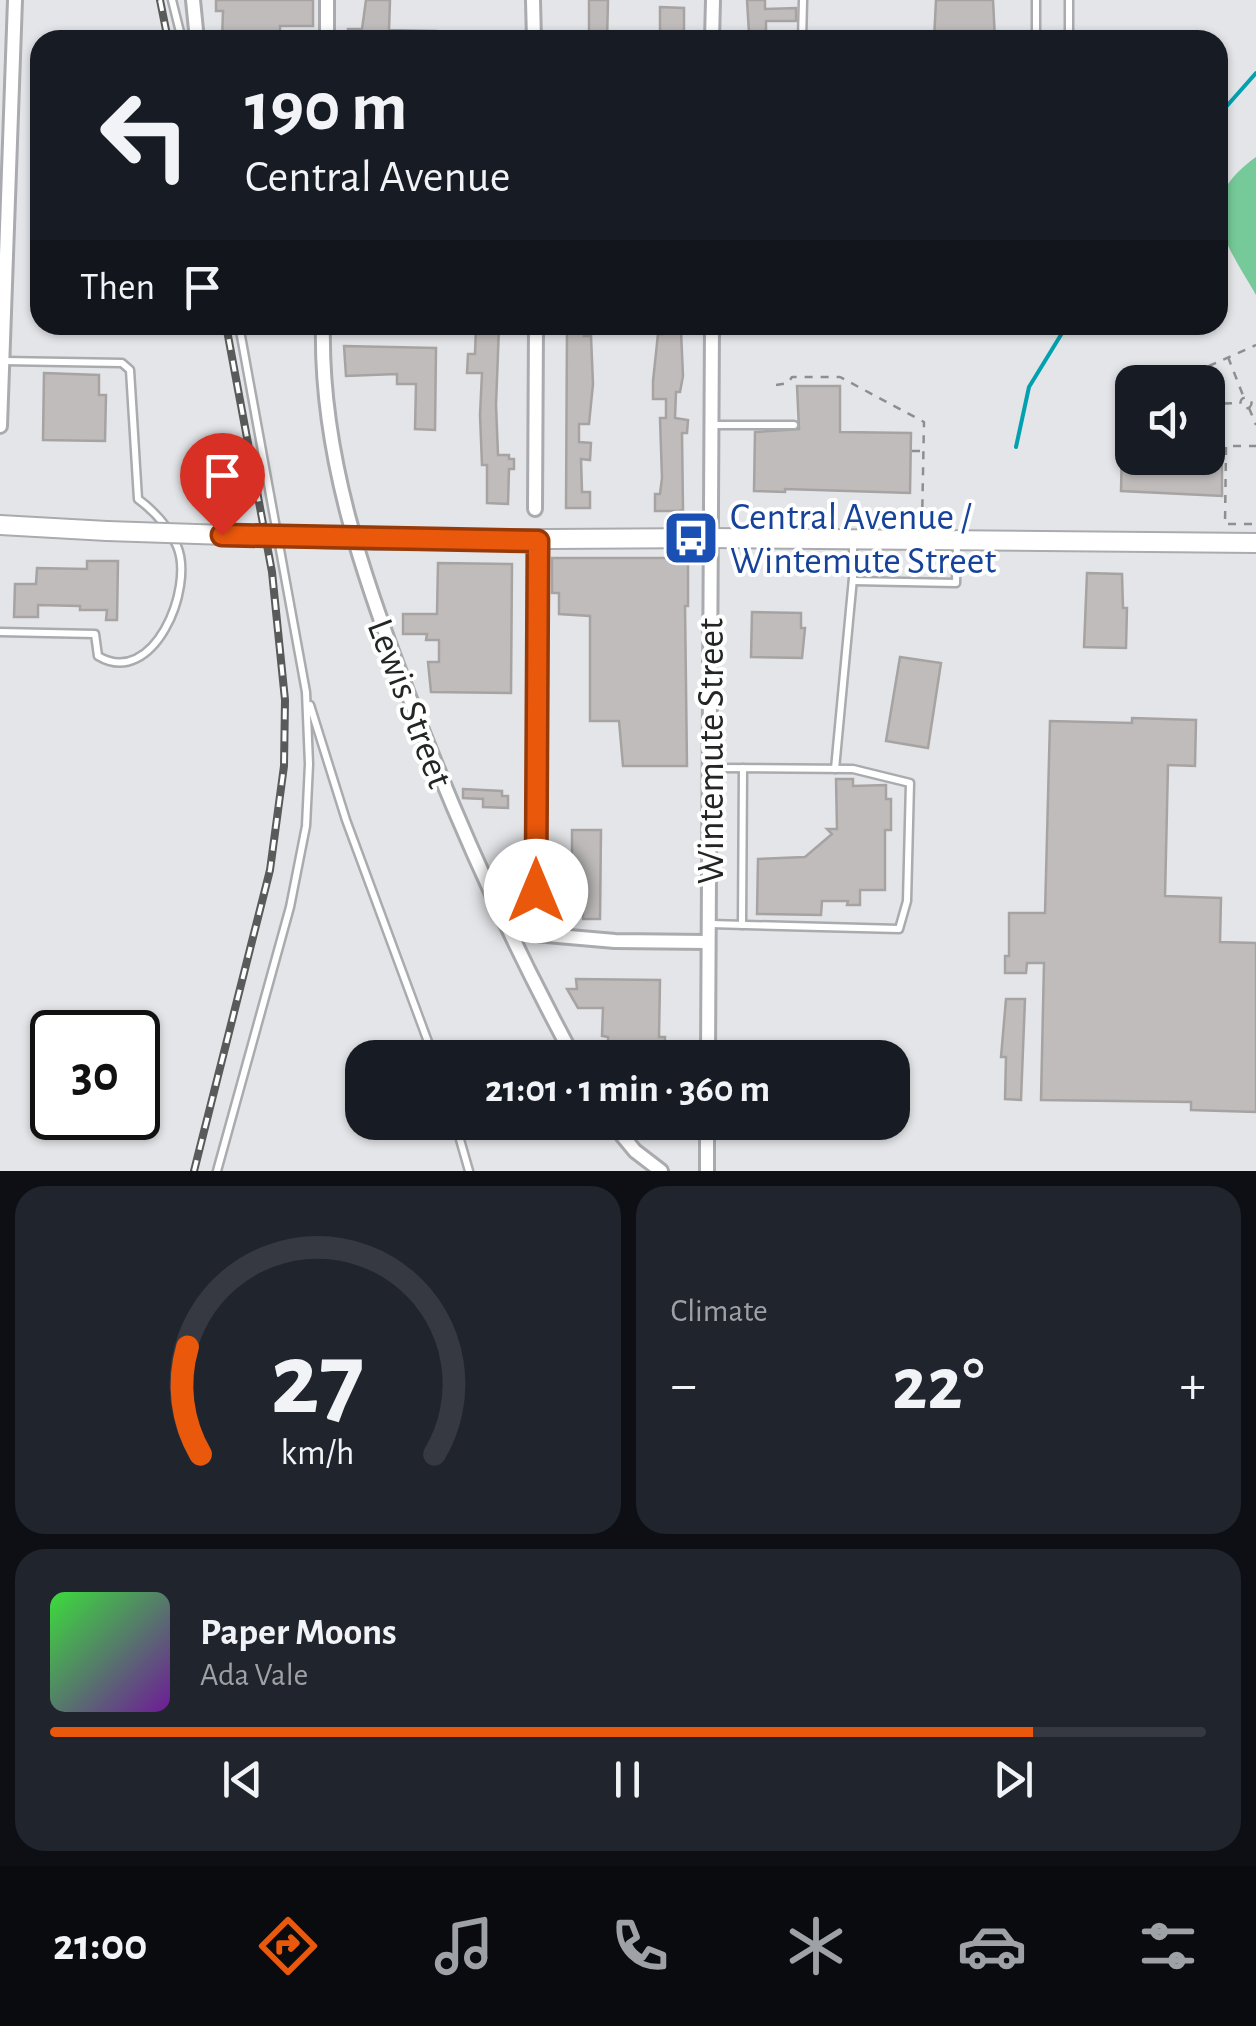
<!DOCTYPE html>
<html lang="en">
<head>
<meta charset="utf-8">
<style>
	body { margin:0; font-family:"Alegreya Sans",sans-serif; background:#20242c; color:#f1f3f6; height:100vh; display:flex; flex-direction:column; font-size:38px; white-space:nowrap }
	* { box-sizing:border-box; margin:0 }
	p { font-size:32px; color:#9ea1a6 }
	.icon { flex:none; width:55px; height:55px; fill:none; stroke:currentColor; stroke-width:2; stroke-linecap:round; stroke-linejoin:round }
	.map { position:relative; height:1171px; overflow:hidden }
	.side { display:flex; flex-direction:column; gap:15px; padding:15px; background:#0d0f14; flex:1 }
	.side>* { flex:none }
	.hud { position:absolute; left:30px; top:30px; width:1198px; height:305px; border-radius:30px; box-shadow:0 2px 8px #0004; background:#171b24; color:#f1f3f6; overflow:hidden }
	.fabs { position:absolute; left:1115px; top:365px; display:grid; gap:20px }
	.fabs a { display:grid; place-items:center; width:110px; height:110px; border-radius:20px; background:#171b24; box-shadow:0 2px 8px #0004; font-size:50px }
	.speed { position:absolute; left:30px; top:1010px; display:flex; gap:20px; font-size:50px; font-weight:700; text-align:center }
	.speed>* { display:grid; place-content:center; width:130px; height:130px; border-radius:50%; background:#171b24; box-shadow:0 2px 8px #0004; line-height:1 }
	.speed .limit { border:5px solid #111; border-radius:15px; background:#fff; color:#111 }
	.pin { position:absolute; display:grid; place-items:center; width:85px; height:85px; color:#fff; margin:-102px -42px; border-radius:50% 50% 50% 0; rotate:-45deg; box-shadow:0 0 10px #0007 }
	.pin .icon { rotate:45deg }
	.me { position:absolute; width:110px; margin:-55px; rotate:0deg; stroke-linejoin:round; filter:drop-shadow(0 0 8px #0008) }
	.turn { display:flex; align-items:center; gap:35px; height:210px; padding:0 50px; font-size:45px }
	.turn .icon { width:130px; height:130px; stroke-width:2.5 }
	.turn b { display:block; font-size:70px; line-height:85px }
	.then { display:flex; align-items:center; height:95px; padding:0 50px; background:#0003; gap:20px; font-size:38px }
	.big { font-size:75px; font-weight:600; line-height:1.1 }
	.side .widget { flex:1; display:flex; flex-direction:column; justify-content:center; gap:15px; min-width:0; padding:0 35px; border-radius:30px; background:#20242c }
	.side .dial { align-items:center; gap:0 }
	.dial svg { height:260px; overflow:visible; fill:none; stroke:#363941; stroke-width:7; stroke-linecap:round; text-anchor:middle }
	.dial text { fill:#f1f3f6; stroke:none }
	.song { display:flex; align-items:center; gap:30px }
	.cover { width:120px; height:120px; border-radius:15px; background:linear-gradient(135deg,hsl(120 70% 55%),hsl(280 70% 35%)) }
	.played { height:10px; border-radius:5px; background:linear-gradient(90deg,#ea580c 85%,#363941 85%) }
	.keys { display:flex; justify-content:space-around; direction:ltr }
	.heat { display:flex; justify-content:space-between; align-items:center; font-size:55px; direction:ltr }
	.side .tiles { flex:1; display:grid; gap:15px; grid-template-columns:1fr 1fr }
	.widget:last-child { grid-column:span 2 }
	.trip { position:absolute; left:345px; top:1040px; width:565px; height:100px; border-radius:30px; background:#171b24; box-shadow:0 2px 8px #0004; font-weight:600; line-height:100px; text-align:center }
	.tabs { display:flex; height:160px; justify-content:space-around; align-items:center; background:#090b0e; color:#9ea1a6 }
	.tabs .icon { width:70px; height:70px }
	.tabs .active { color:#ea580c }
	.tabs b { font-size:45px; color:#f1f3f6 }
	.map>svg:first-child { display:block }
</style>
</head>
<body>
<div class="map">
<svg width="1256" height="1171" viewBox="0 0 1256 1171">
	<rect width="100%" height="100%" fill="#e4e5e8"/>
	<path fill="#76c999" d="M1256,157V295C1224,239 1192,203 1256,157Z"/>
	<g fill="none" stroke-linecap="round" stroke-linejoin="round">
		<g stroke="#03a0af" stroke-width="4">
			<path d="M1218,116L1256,73"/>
			<path d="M1016,447L1029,387L1067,325"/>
		</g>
	</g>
	<g fill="#bfbcbb" stroke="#a6a3a2" stroke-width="2.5">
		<path d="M216,0H313V26H280V40H222L223,11H216Z"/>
		<path d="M366,0H390L389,30L436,31V40H347L348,29H362Z"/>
		<path d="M589,0H608L607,40H589Z"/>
		<path d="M747,0H765V9L796,8V21H766V33H749Z"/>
		<path d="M936,0H993L995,40H934Z"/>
		<path d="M660,7L684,8V40H660Z"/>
		<path d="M567,325H581L584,327V336H591L593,384L589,424H579V442L591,443L590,460L581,459L582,492H590V508H566Z"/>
		<path d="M476,326L499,327L496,405L498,455H509V459H514V469H509L508,504L487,503V465H482L480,415L482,373H467L468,354H475Z"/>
		<path d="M663,331H681L683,376L680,392H676L675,418L688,420L687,433H682L683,510L678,511H655V494H660L662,478L660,418H666V399H653V381L658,334H663Z"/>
		<path d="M344,346L436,348L435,430L415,429L416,384H397V374L346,376Z"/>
		<path d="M44,373L99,375V395H106L105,441L43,440Z"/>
		<path d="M797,386H840V432L911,433L910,493L785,489V492L754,491L755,432L799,429Z"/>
		<path d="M1208,446H1222V496L1121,491L1122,448H1132V458H1208Z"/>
		<path d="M552,558H688V606H685L687,766H623L619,721H590V616L559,614V593H552Z"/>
		<path d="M87,561H118L117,620H106L107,610H80V606L38,605V617H14L15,584H36L37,568L87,569Z"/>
		<path d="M438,563L512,564L511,693L431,692L428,662H439V640H426L427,634H403V614H437Z"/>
		<path d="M1087,573L1122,574L1123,608H1127L1126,648L1084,647Z"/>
		<path d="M752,612L801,613V628H805L802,658L751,657Z"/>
		<path d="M900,657L941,663L928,748L886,741Z"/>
		<path d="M1132,718L1196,720L1195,766L1168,765L1165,896L1221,898L1220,942L1256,943V1112L1191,1110V1102L1041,1100L1044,963H1027L1026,973H1005V956H1009V913H1045L1050,721L1132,723Z"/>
		<path d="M836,779H853V786L886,785V799H891V830H885V890H860V905H847L848,901H822L821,915L757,914L758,859L805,857L832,834L827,829H837Z"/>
		<path d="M463,789L502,791V796H508V808L483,807V799L463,798Z"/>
		<path d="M572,830H601L600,919H583V912H572Z"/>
		<path d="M576,979L660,980L659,1037H665V1058H608V1037L602,1036L603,1008H578L567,989H577Z"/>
		<path d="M1006,999H1025L1021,1100L1005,1099L1006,1057H1001Z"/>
	</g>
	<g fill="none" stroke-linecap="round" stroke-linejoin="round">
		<g stroke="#aaabae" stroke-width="11">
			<g id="lane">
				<path d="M172,0L182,40"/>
				<path d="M802,40L803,0"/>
				<path d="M1036,40V0"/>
				<path d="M1069,40V0"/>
				<path d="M713,425H794"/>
				<path d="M853,581L956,583L957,542"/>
				<path d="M0,632L95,634L98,656C153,689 195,588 177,546C169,527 154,511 138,499L130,370L122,363L4,361"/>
				<path d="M310,705L346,820L434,1058"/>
				<path d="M835,769L853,578V541"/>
				<path d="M710,924L899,929L907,901L910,783L853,769L711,768"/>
				<path d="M742,925L743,768"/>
				<path d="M455,1122L469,1171"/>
				<path d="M217,1171L290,907L306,826L309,764L306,692L239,325"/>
			</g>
		</g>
		<g stroke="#aaabae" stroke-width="18">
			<g id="street">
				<path d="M193,0L197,40"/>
				<path d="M533,0L534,40"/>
				<path d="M327,40V0"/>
				<path d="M712,40L713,0"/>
				<path d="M323,325C320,454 364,580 410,699C457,822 511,942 574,1058"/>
				<path d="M0,426L15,0"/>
				<path d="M535,509L536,325"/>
				<path d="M512,932L615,941L708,942"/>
				<path d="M535,934L538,541"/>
				<path d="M708,1058L712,325"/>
				<path d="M611,1122L635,1151L661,1171"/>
				<path d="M707,1171V1122"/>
			</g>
		</g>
		<g stroke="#aaabae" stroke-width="22">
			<g id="secondary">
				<path d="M0,525L107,531"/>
				<path d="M376,540L711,538L1256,543"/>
			</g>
		</g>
		<g stroke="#8d8e90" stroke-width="2.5" stroke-dasharray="8 8" stroke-linecap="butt">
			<path d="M1228,357L1244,398"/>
			<path d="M1184,382V377L1256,345"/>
			<path d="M776,385L788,383L792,377H840L924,422L922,524"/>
			<circle cx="1246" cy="403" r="5.5"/>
			<path d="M1208,404L1239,403"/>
			<path d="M1249,408L1256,425"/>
			<path d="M912,451H922"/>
			<path d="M1252,524H1225L1226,446H1256"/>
		</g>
		<use href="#lane" stroke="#fff" stroke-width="6"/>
		<use href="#street" stroke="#fff" stroke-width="12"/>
		<use href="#secondary" stroke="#fff" stroke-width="18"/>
		<g stroke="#595a5a" stroke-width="8">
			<g id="rail">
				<path d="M160,0L168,40"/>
				<path d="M194,1171L270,870L284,766L285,700L272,572L226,325"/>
			</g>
		</g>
		<use href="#rail" stroke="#fff" stroke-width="4" stroke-dasharray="11" stroke-linecap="butt"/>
		<g stroke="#aaabae" stroke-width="22" stroke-linecap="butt">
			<path id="secondary-bridge" d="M107,531L376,540"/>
		</g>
		<use href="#secondary-bridge" stroke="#fff" stroke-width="18"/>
	</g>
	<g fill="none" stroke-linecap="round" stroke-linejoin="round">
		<g stroke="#983908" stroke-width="25">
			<path id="route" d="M222,535L538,541L536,891"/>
		</g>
		<use href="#route" stroke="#ea580c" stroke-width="18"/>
	</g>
	<defs>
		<g id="bus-square" transform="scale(2.875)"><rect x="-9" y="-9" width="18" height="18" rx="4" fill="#1a4fb4" stroke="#fff"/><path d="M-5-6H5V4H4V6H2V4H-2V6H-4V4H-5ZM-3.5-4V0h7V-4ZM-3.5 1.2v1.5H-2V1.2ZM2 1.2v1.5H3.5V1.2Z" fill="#fff"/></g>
	</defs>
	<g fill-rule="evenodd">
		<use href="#bus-square" x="691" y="538"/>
	</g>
	<g text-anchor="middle" stroke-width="8" stroke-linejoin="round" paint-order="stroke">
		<g font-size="38" fill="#164399" stroke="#fff" text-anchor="start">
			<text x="730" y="529">Central Avenue /<tspan x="730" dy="44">Wintemute Street</tspan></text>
		</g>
		<g font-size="38" fill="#242525" stroke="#fff">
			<text transform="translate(411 703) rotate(69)" y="13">Lewis Street</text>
			<text transform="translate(710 751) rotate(-90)" y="13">Wintemute Street</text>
		</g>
	</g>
</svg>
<div class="fabs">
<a><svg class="icon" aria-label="sound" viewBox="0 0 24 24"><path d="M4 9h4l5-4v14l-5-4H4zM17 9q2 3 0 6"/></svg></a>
</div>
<div class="speed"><div class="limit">30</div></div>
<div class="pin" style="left:222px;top:535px;background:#d93025"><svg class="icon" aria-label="arrive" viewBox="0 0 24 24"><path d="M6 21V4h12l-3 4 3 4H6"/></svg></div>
<svg class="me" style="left:536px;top:891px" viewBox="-20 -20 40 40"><circle r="19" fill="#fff"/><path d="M0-13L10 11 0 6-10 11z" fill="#ea580c"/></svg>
<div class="trip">21:01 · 1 min · 360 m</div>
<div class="hud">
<div class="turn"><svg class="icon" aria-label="left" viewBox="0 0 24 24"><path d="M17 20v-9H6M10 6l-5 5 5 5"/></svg><div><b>190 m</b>Central Avenue</div></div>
<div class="then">Then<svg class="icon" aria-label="arrive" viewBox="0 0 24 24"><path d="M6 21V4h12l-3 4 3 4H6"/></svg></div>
</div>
</div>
<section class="side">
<div class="tiles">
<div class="widget dial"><svg viewBox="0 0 100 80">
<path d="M14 69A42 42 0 1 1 86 69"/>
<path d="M14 69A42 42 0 0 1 10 36" stroke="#ea580c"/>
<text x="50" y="56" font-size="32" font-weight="700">27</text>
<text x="50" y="72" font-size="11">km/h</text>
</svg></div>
<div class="widget"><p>Climate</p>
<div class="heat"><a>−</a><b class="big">22°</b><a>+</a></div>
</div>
<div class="widget">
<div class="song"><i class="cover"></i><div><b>Paper Moons</b><p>Ada Vale</p></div></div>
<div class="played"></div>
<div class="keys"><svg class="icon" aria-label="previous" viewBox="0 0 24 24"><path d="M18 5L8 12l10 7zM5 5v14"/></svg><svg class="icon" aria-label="pause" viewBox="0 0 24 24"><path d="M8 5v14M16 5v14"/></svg><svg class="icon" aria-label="next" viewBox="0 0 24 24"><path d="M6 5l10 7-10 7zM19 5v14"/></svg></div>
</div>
</div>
</section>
<nav class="tabs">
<b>21:00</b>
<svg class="icon active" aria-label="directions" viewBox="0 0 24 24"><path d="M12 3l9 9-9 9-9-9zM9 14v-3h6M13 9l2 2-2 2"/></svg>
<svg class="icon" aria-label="music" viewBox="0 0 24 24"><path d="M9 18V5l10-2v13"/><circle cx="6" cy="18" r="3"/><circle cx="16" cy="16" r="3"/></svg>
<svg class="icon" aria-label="phone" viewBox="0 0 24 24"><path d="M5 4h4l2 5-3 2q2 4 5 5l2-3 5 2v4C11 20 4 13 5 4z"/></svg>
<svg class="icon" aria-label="climate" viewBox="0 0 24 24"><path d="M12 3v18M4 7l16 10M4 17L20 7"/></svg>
<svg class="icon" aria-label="car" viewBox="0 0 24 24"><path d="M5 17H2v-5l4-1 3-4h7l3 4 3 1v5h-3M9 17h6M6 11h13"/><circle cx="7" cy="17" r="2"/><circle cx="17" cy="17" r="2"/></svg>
<svg class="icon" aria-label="filters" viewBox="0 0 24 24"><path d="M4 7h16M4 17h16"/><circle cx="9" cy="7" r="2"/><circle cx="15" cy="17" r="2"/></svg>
</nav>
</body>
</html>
